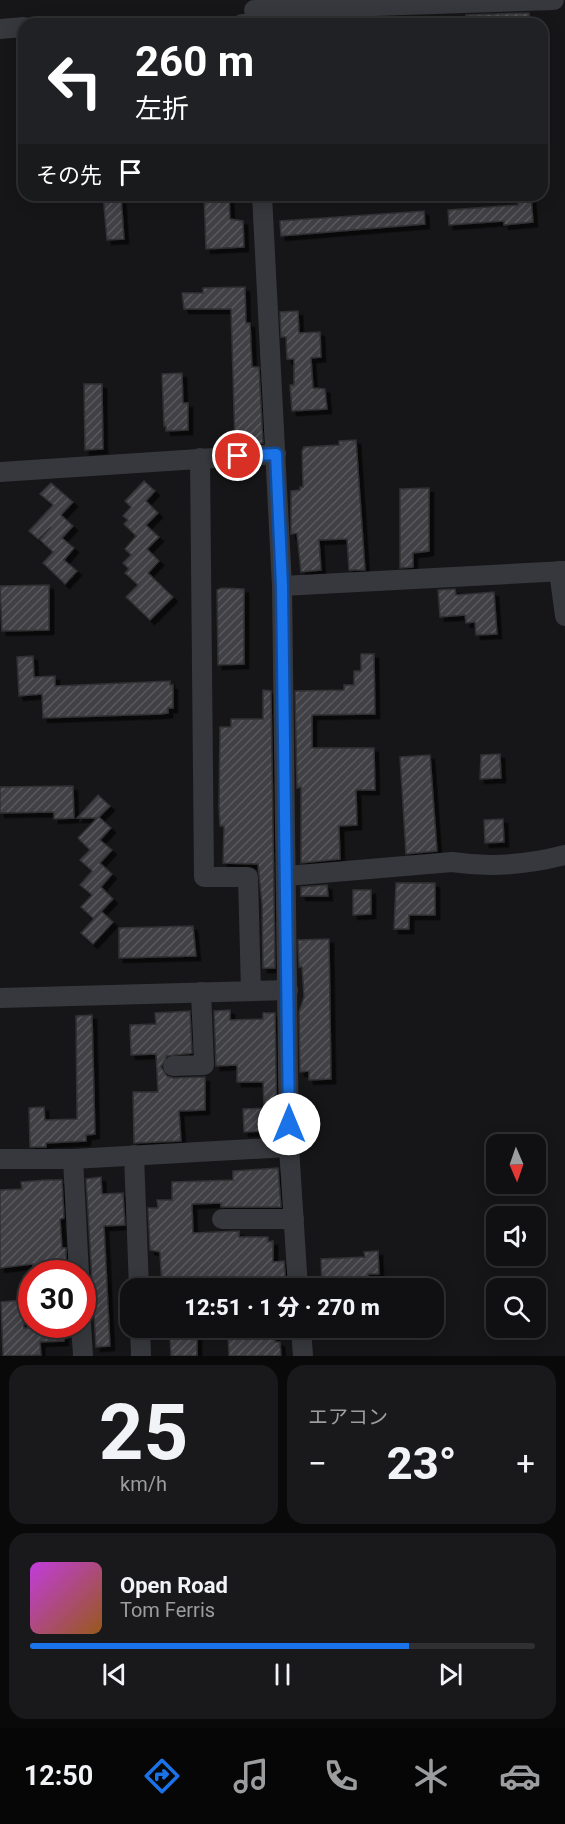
<!DOCTYPE html>
<html lang="ja">
<head>
<meta charset="utf-8">
<style>
	body { margin:0; font-family:Roboto,"Noto Sans JP",sans-serif; background:#19191b; color:#f1f3f6; height:100vh; display:flex; flex-direction:column; font-size:22px; white-space:nowrap }
	* { box-sizing:border-box; margin:0 }
	p { font-size:20px; color:#9c9d9f }
	.icon { flex:none; width:33px; height:33px; fill:none; stroke:currentColor; stroke-width:2; stroke-linecap:round; stroke-linejoin:round }
	.map { position:relative; height:1356px; overflow:hidden }
	.sheet { display:flex; flex-direction:column; gap:9px; padding:9px; background:#09090a; flex:1 }
	.sheet>* { flex:none }
	.guide { position:absolute; left:18px; top:18px; width:530px; height:183px; border-radius:18px; box-shadow:0 3px 15px #0003,0 0 0 2px #303032; background:#202124; color:#fff; overflow:hidden }
	.needle { width:39px; rotate:178deg }
	.buttons { position:absolute; left:486px; top:1134px; display:grid; gap:12px }
	.buttons a { display:grid; place-items:center; width:60px; height:60px; border-radius:12px; background:#101012; box-shadow:0 3px 15px #0003,0 0 0 2px #303032; font-size:30px }
	.speed { position:absolute; left:18px; top:1260px; display:flex; gap:12px; font-size:30px; font-weight:700; text-align:center }
	.speed>* { display:grid; place-content:center; width:78px; height:78px; border-radius:50%; background:#101012; box-shadow:0 3px 15px #0003,0 0 0 2px #303032; line-height:1 }
	.speed .limit { border:9px solid #d22; background:#fff; color:#111 }
	.pin { position:absolute; display:grid; place-items:center; width:51px; height:51px; color:#fff; margin:-26px; border:3px solid #fff; border-radius:50%; box-shadow:0 2px 6px #0007 }
	.me { position:absolute; width:66px; margin:-33px; rotate:0deg; stroke-linejoin:round; filter:drop-shadow(0 0 4px #0008) }
	.turn { display:flex; align-items:center; gap:21px; height:126px; padding:0 18px; font-size:27px }
	.turn .icon { width:78px; height:78px; stroke-width:2.5 }
	.turn b { display:block; font-size:42px; line-height:51px }
	.then { display:flex; align-items:center; height:57px; padding:0 18px; background:#0003; gap:12px; font-size:22px }
	.big { font-size:45px; font-weight:800; line-height:1.1 }
	.sheet .tile { flex:1; display:flex; flex-direction:column; justify-content:center; gap:9px; min-width:0; padding:0 21px; border-radius:18px; background:#19191b }
	.sheet .dial { align-items:center; gap:0 }
	.dial b { font-size:78px; line-height:1 }
	.song { display:flex; align-items:center; gap:18px }
	.cover { width:72px; height:72px; border-radius:9px; background:linear-gradient(135deg,hsl(290 70% 55%),hsl(30 70% 35%)) }
	.played { height:6px; border-radius:3px; background:linear-gradient(90deg,#1a73e8 75%,#303032 75%) }
	.keys { display:flex; justify-content:space-around; direction:ltr }
	.heat { display:flex; justify-content:space-between; align-items:center; font-size:33px; direction:ltr }
	.sheet .tiles { flex:1; display:grid; gap:9px; grid-template-columns:1fr 1fr }
	.tile:last-child { grid-column:span 2 }
	.trip { position:absolute; left:120px; top:1278px; width:324px; height:60px; border-radius:18px; background:#101012; box-shadow:0 3px 15px #0003,0 0 0 2px #303032; font-weight:800; line-height:60px; text-align:center }
	.tabs { display:flex; height:96px; justify-content:space-around; align-items:center; background:#060607; color:#9c9d9f }
	.tabs .icon { width:42px; height:42px }
	.tabs .selected { color:#1a73e8 }
	.tabs b { font-size:27px; color:#f1f3f6 }
	.map>svg:first-child { display:block }
</style>
</head>
<body>
<div class="map">
<svg width="565" height="1356" viewBox="0 0 565 1356">
	<defs>
		<pattern id="building-hatch" width="6" height="6" patternUnits="userSpaceOnUse" patternTransform="scale(1.5)"><rect width="6" height="6" fill="#404145"/><path d="M-1 1l2-2M0 6l6-6M5 7l2-2" fill="none" stroke="#595a5e"/></pattern>
		<filter id="shadow"><feDropShadow dx="4.5" dy="4.5" stdDeviation="0" flood-color="#0009"/></filter>
	</defs>
	<rect width="100%" height="100%" fill="#161618"/>
	<g fill="url(#building-hatch)" stroke="#303034" stroke-width="1.5" filter="url(#shadow)">
		<path d="M529,13L530,24H466V15Z"/>
		<path d="M103,195H121L124,239L107,240Z"/>
		<path d="M204,195H229L230,219L243,221L244,247L206,249Z"/>
		<path d="M518,195H531L533,222L504,225V221L449,225L448,210L518,205Z"/>
		<path d="M424,211L425,224L281,236L280,221Z"/>
		<path d="M245,287L246,323H250L252,367H259L263,443L235,445L231,309H184L182,293H203V288Z"/>
		<path d="M298,311L299,333L320,332L321,357L311,358L313,388L325,389L327,409L292,411L290,385H294V359H287L286,337H281L280,312Z"/>
		<path d="M182,373L183,403H188V430L166,431V426H164L162,374Z"/>
		<path d="M84,384H102L103,449L85,450Z"/>
		<path d="M356,440L365,570H349L347,539L319,540L321,570L301,572L297,533L291,534V491L300,490V487H303L302,451L304,447L339,445V441Z"/>
		<path d="M144,481L155,491L146,501L158,513L146,525L159,537L147,549L159,561L148,573L173,597L150,620L126,597L138,585L125,573L129,569L123,563L131,555L125,549L136,536L124,524L128,520L123,516L131,507L125,501Z"/>
		<path d="M51,483L73,502L61,515L73,526L62,538L74,548L64,560L77,571L65,584L43,563L53,552L40,540L51,527L38,539L29,531L53,505L40,494Z"/>
		<path d="M429,488V551L413,553V567L400,568V489Z"/>
		<path d="M49,585V630L2,631L0,586Z"/>
		<path d="M222,588L244,589V664L218,665L217,590Z"/>
		<path d="M455,589L456,595L494,592L497,634L476,635L475,622L466,623L465,615L440,617L438,590Z"/>
		<path d="M361,654H374L375,714L312,715V748H374L375,790H356L357,825L339,826L340,859L301,863V787L297,788L295,691L344,690V685H354V671H361Z"/>
		<path d="M33,656L34,677L55,676V686L170,681V685H173V708H168V713L161,714L43,718L42,694L19,696L17,657Z"/>
		<path d="M263,690L271,691L275,968H263L262,904L258,864L223,863L224,826H220L219,806L220,727H231V719H263Z"/>
		<path d="M500,754L501,778L480,779L481,755Z"/>
		<path d="M430,755L437,851L406,854L400,757Z"/>
		<path d="M73,786L74,818L54,819V812L0,813V787Z"/>
		<path d="M98,795L110,806L99,817L111,828L100,840L112,850L100,863L112,874L101,887L113,899L94,919L81,907L92,895L80,885L92,871L80,860L90,850L78,838L97,818H77Z"/>
		<path d="M503,819L504,842L485,843L484,820Z"/>
		<path d="M396,883H435V915H409V929H394Z"/>
		<path d="M327,885L328,896H301V887Z"/>
		<path d="M353,890H371V914L353,915Z"/>
		<path d="M101,911L113,922L93,944L81,933Z"/>
		<path d="M193,926L196,956L119,958V928Z"/>
		<path d="M329,939L331,1079L309,1080V1071L300,1072L299,1012L304,997L302,967H299L298,940Z"/>
		<path d="M230,1010V1020L263,1019V1013H275L277,1136H265V1131L244,1132L243,1109L264,1108L263,1082H237V1065L216,1066L214,1011Z"/>
		<path d="M190,1011L192,1053L167,1056L161,1067L167,1076L173,1078L205,1077V1110L179,1111L181,1141L134,1143L133,1092H158L156,1054L131,1055L130,1025L156,1024L155,1013Z"/>
		<path d="M92,1015L95,1134L86,1135V1141L46,1143V1147H30L29,1108L44,1107L45,1120L77,1119L76,1016Z"/>
		<path d="M278,1168L281,1207H221V1203L192,1204L193,1233L239,1231V1237H268V1242L273,1241V1262L284,1261L286,1284L209,1282V1288H162L160,1252L150,1250L148,1208H158L157,1200H172V1182L233,1180V1171Z"/>
		<path d="M101,1177L102,1194L123,1193L125,1225L104,1226L110,1346L96,1347L86,1179Z"/>
		<path d="M46,1180H62L64,1218L60,1219L62,1248H66V1261L51,1262L52,1274H33V1264L0,1268V1190L22,1189L21,1182Z"/>
		<path d="M378,1251L379,1274H368V1284L322,1286L321,1259L365,1257L364,1252Z"/>
		<path d="M22,1300L24,1328L64,1326V1341L40,1342L41,1355L3,1356L1,1302Z"/>
		<path d="M275,1333V1342H280L281,1356H229L228,1335Z"/>
		<path d="M197,1335V1356H171L170,1336Z"/>
	</g>
	<g fill="none" stroke-linecap="round" stroke-linejoin="round">
		<g stroke="#37383d" stroke-width="20">
			<path d="M254,10L554,0"/>
			<path d="M242,24H254"/>
			<path d="M0,29L24,27"/>
			<path d="M262,195L282,586L289,1147L298,1288"/>
			<path d="M200,458L204,877H248L251,991"/>
			<path d="M0,472L276,454"/>
			<path d="M559,571L565,616"/>
			<path d="M282,586L565,571"/>
			<path d="M287,876L452,862C492,868 527,865 565,855"/>
			<path d="M0,998L288,990"/>
			<path d="M173,1066L204,1065L201,992"/>
			<path d="M134,1155L139,1288"/>
			<path d="M0,1159H73L289,1147"/>
			<path d="M73,1159L79,1274"/>
			<path d="M222,1219H294"/>
			<path d="M81,1324L83,1356"/>
			<path d="M140,1328L141,1356"/>
			<path d="M301,1328L303,1356"/>
		</g>
	</g>
	<g fill="none" stroke-linecap="round" stroke-linejoin="round">
		<g stroke="#114b97" stroke-width="15">
			<path id="route" d="M238,456L276,454L282,586L289,1124"/>
		</g>
		<use href="#route" stroke="#1a73e8" stroke-width="10"/>
	</g>
</svg>
<div class="buttons">
<a><svg class="needle" viewBox="-14 -14 28 28"><path d="M0-13l5 13h-10z" fill="#e53935"/><path d="M0 13l5-13h-10z" fill="#9c9d9f"/></svg></a>
<a><svg class="icon" aria-label="sound" viewBox="0 0 24 24"><path d="M4 9h4l5-4v14l-5-4H4zM17 9q2 3 0 6"/></svg></a>
<a><svg class="icon" aria-label="search" viewBox="0 0 24 24"><circle cx="10" cy="10" r="6"/><path d="M15 15l6 6"/></svg></a>
</div>
<div class="speed"><div class="limit">30</div></div>
<div class="pin" style="left:238px;top:456px;background:#d93025"><svg class="icon" aria-label="arrive" viewBox="0 0 24 24"><path d="M6 21V4h12l-3 4 3 4H6"/></svg></div>
<svg class="me" style="left:289px;top:1124px" viewBox="-20 -20 40 40"><circle r="19" fill="#fff"/><path d="M0-13L10 11 0 6-10 11z" fill="#1a73e8"/></svg>
<div class="trip">12:51 · 1 分 · 270 m</div>
<div class="guide">
<div class="turn"><svg class="icon" aria-label="left" viewBox="0 0 24 24"><path d="M17 20v-9H6M10 6l-5 5 5 5"/></svg><div><b>260 m</b>左折</div></div>
<div class="then">その先<svg class="icon" aria-label="arrive" viewBox="0 0 24 24"><path d="M6 21V4h12l-3 4 3 4H6"/></svg></div>
</div>
</div>
<section class="sheet">
<div class="tiles">
<div class="tile dial"><b>25</b><p>km/h</p></div>
<div class="tile"><p>エアコン</p>
<div class="heat"><a>−</a><b class="big">23°</b><a>+</a></div>
</div>
<div class="tile">
<div class="song"><i class="cover"></i><div><b>Open Road</b><p>Tom Ferris</p></div></div>
<div class="played"></div>
<div class="keys"><svg class="icon" aria-label="previous" viewBox="0 0 24 24"><path d="M18 5L8 12l10 7zM5 5v14"/></svg><svg class="icon" aria-label="pause" viewBox="0 0 24 24"><path d="M8 5v14M16 5v14"/></svg><svg class="icon" aria-label="next" viewBox="0 0 24 24"><path d="M6 5l10 7-10 7zM19 5v14"/></svg></div>
</div>
</div>
</section>
<nav class="tabs">
<b>12:50</b>
<svg class="icon selected" aria-label="directions" viewBox="0 0 24 24"><path d="M12 3l9 9-9 9-9-9zM9 14v-3h6M13 9l2 2-2 2"/></svg>
<svg class="icon" aria-label="music" viewBox="0 0 24 24"><path d="M9 18V5l10-2v13"/><circle cx="6" cy="18" r="3"/><circle cx="16" cy="16" r="3"/></svg>
<svg class="icon" aria-label="phone" viewBox="0 0 24 24"><path d="M5 4h4l2 5-3 2q2 4 5 5l2-3 5 2v4C11 20 4 13 5 4z"/></svg>
<svg class="icon" aria-label="climate" viewBox="0 0 24 24"><path d="M12 3v18M4 7l16 10M4 17L20 7"/></svg>
<svg class="icon" aria-label="car" viewBox="0 0 24 24"><path d="M5 17H2v-5l4-1 3-4h7l3 4 3 1v5h-3M9 17h6M6 11h13"/><circle cx="7" cy="17" r="2"/><circle cx="17" cy="17" r="2"/></svg>
</nav>
</body>
</html>
